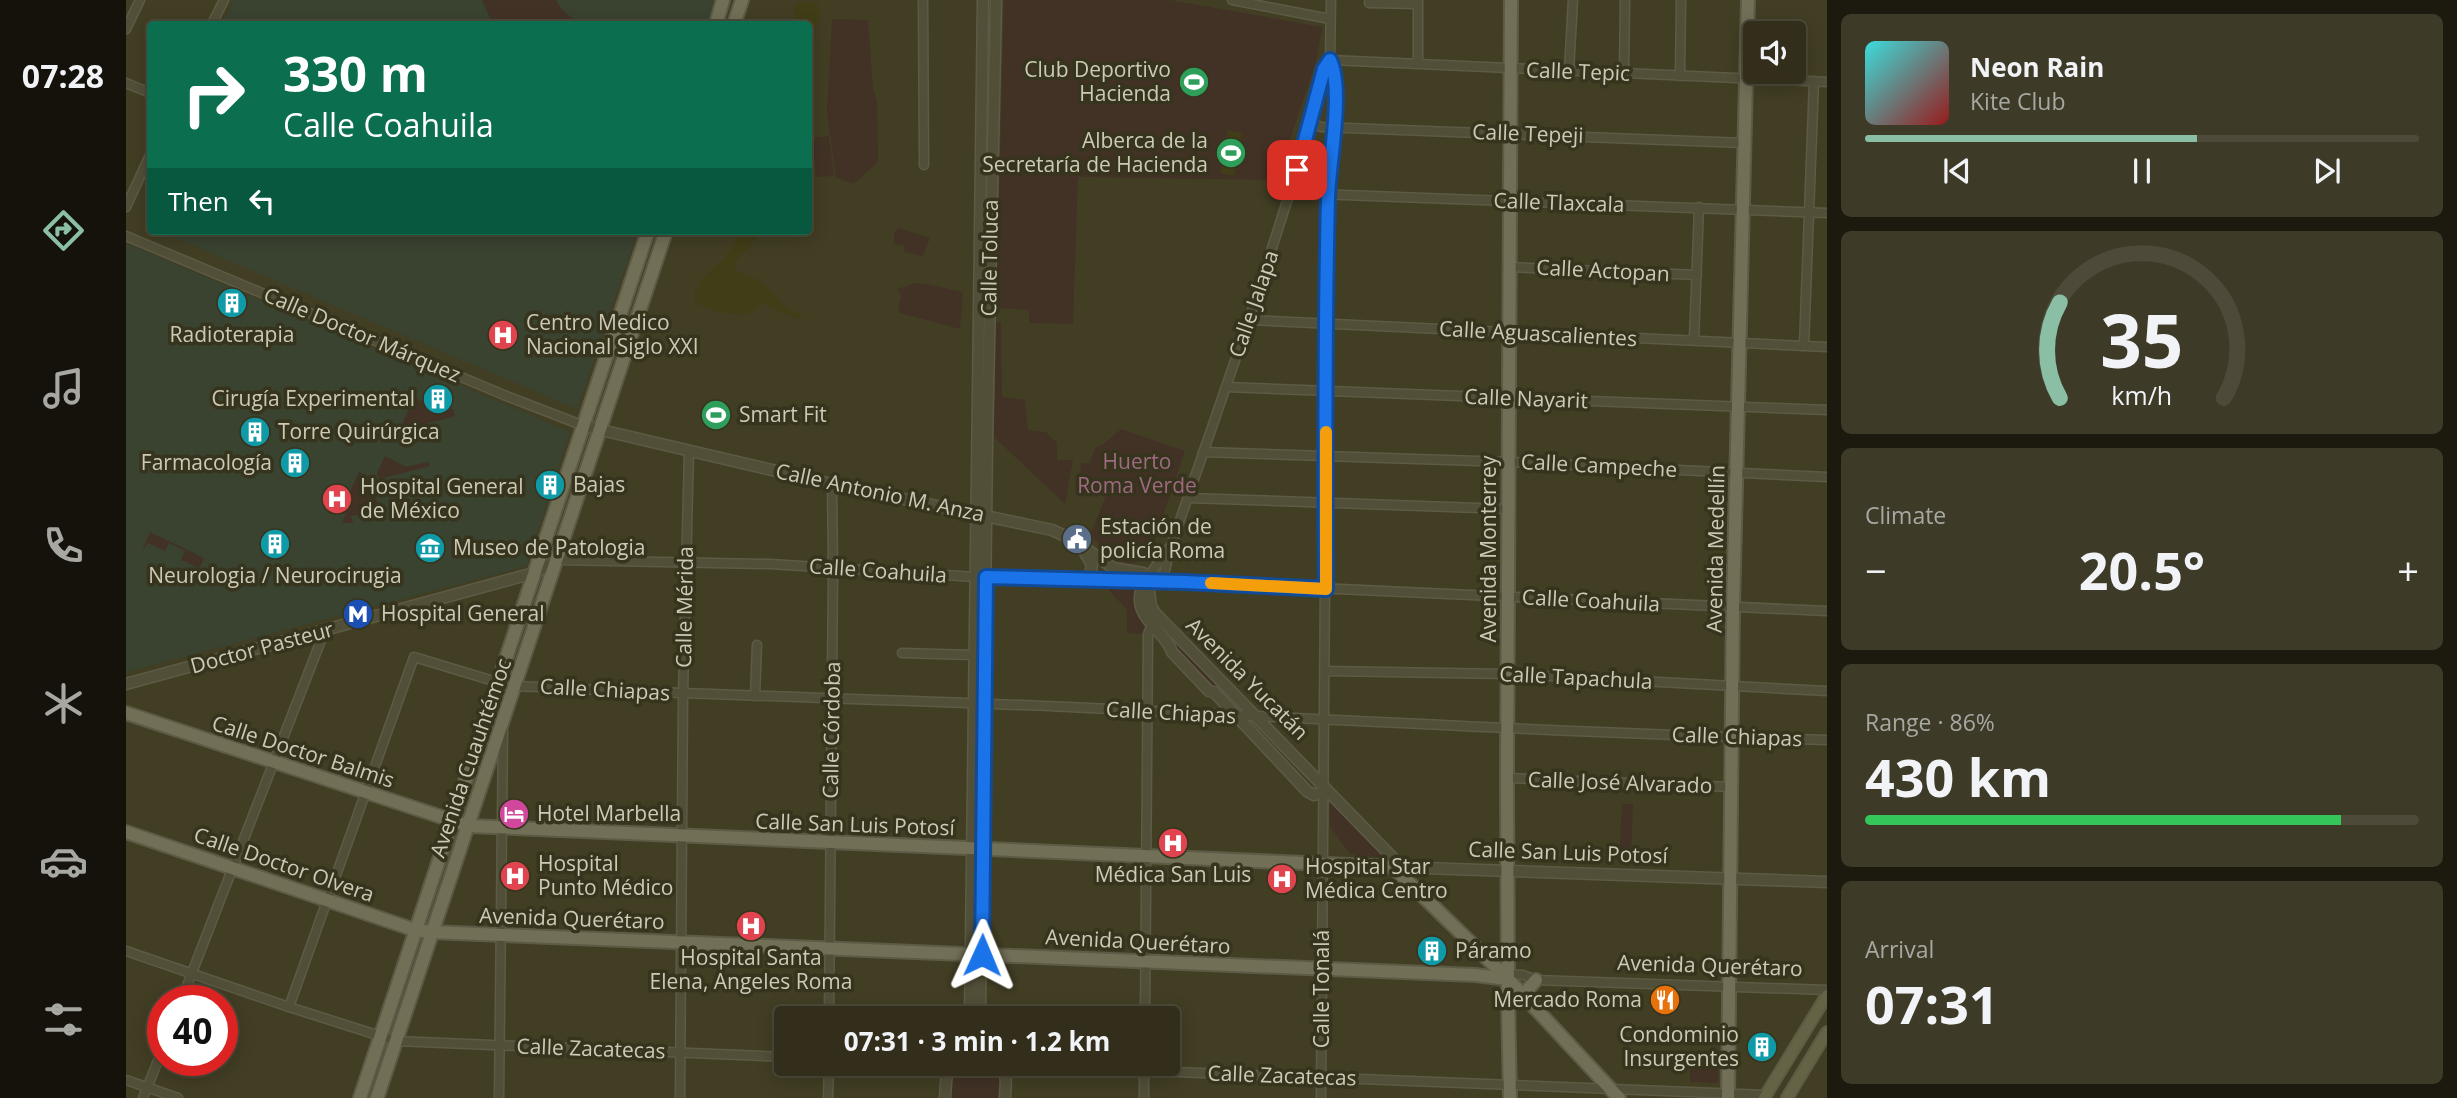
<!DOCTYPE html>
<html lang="en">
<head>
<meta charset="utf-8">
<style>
	body { margin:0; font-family:"Open Sans",sans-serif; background:#3d3a28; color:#f1f3f6; height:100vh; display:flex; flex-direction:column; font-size:26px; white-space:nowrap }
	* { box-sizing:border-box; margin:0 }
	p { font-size:23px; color:#a8a8a3 }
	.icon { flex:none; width:38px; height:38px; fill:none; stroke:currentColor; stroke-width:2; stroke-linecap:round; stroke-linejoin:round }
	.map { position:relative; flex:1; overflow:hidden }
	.sheet { display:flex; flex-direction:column; gap:14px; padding:14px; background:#1c190f; width:630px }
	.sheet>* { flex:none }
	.guide { position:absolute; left:21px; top:21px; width:665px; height:214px; border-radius:7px; box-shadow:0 4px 18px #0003,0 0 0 2px #4d4a3a; background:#0b6e4f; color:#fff; overflow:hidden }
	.buttons { position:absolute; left:1617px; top:21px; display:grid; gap:14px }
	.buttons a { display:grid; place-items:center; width:63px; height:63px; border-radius:7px; background:#322e1b; box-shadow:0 4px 18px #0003,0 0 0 2px #4d4a3a; font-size:35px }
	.speed { position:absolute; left:21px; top:985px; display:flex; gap:14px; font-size:35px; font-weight:700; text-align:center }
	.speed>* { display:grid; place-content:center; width:91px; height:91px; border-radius:50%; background:#322e1b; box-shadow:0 4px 18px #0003,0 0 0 2px #4d4a3a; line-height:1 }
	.speed .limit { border:10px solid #d22; background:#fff; color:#111 }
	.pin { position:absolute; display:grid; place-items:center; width:60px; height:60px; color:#fff; margin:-30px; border-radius:14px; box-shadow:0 4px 10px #0006 }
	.me { position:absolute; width:77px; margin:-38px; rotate:1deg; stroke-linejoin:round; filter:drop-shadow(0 0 5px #0008) }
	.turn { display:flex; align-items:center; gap:24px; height:147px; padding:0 21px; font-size:32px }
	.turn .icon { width:91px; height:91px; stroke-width:2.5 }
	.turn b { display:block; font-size:49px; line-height:60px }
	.then { display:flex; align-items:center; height:66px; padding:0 21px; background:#0003; gap:14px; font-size:26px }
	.big { font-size:52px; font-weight:700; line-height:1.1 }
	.sheet .tile { flex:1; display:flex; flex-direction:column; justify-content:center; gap:10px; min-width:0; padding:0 24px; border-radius:10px; background:#3d3a28 }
	.sheet .dial { align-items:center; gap:0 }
	.dial svg { height:182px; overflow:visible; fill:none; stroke:#4d4a3a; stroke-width:7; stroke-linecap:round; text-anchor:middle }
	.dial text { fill:#f1f3f6; stroke:none }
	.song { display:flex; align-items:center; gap:21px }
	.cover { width:84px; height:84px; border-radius:10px; background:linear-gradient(135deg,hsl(180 70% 55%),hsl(0 70% 35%)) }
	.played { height:7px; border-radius:4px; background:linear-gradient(90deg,#8abfa5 60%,#4d4a3a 60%) }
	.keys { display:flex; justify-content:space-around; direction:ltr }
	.heat { display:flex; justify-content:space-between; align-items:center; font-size:38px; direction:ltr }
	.charge { height:10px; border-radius:5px; background:linear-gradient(90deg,#34c759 86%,#4d4a3a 0) }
	.trip { position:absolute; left:648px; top:1006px; width:406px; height:70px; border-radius:7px; background:#322e1b; box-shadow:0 4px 18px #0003,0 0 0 2px #4d4a3a; font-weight:700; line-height:70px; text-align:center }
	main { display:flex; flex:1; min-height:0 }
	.menu { display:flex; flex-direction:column; width:126px; justify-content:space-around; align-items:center; background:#14120b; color:#a8a8a3 }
	.menu .icon { width:49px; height:49px }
	.menu .selected { color:#8abfa5 }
	.menu b { font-size:32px; color:#f1f3f6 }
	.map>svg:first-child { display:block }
</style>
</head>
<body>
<main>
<nav class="menu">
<b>07:28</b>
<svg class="icon selected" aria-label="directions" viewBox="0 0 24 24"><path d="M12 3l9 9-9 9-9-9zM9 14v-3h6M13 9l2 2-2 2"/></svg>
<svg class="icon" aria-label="music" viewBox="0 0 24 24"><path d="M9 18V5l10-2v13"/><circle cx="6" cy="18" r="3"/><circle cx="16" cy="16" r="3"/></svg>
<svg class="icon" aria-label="phone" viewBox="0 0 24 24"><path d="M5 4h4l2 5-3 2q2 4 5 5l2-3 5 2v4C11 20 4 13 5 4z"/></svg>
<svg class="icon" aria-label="climate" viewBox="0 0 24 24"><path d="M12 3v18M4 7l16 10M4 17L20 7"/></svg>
<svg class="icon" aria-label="car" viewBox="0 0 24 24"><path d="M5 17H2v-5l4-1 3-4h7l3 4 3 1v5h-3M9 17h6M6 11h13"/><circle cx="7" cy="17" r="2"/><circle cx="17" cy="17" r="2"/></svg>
<svg class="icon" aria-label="filters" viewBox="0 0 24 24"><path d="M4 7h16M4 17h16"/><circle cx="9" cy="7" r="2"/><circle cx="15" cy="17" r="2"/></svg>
</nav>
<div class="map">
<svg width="1701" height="1098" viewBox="0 0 1701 1098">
	<rect width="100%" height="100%" fill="#423e24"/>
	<g fill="#3a4230">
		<path d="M108,0H589L581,24H97Z"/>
		<path d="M33,231H512L451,409Z"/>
		<path d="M0,243L444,432L401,566L0,672Z"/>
	</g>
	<g fill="#423226">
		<path d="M356,0H430C441,21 459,27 482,21L483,24H367Z"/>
		<path d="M878,0H1044L1196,27L1190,62L1150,180L952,177L947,324L903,323V310L870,308Z"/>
		<path d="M706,19L742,20L747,87L751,101L752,162L728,184L710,178L701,112Z"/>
		<path d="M703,136L708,176L690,177L686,138Z"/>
		<path d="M772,228L804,238L797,256L778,252L779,246L768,244V233Z"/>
		<path d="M790,283C806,284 821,289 837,292L834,329L774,313L772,310L775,295L771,289Z"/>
		<path d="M869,322H875L876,397L899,400L902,430L920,432L931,443V460H947L939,504L868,437Z"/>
		<path d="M288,398L320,412L322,406L327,409L329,416L273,431Z"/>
		<path d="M995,429L1059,451L1025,551C1003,579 982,551 964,535L980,496L953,485L955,463H964L969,447L975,446Z"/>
		<path d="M259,456L280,467L302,462L304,466L253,479L251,473Z"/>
		<path d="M233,472L244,477L252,505L245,512L225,516L227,523H216L220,513L215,511Z"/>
		<path d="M24,532L78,558L69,577L71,567L55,560L59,551L43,543L39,551L22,543L16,552Z"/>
		<path d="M978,585L1012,587C1012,602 1020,619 1017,634L1001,633V610Z"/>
		<path d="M1031,623L1034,625L1121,714L1113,715L1050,653Z"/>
		<path d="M1204,798L1261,858L1224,854L1204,827Z"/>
		<path d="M1496,804H1507L1505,864L1493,863Z"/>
		<path d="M1564,1059L1592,1060V1083L1564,1082Z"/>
		<path d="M873,1065L879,1098H819L824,1067Z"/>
	</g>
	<g fill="#413d16">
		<path d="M682,1C705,6 692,24 683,36L682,24H671L668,7L672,3Z"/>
		<path d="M1102,130L1116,133L1108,176L1094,173Z"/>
		<path d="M616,231H633L628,241L609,262V271C619,274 628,277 636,283C650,294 657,311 676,314L675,317L669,319L638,303C633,307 629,311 624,313C610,317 576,310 568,300C568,279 589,270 601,255C607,248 611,239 616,231Z"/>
	</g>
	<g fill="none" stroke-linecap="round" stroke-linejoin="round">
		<g stroke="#5d5b45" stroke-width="11">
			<g id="minor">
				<path d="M797,0L798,165"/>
				<path d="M1106,0L1204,19"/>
				<path d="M1243,3L1292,4"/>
				<path d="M86,24L98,0"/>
				<path d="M0,29L14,0"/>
				<path d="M1204,60L1701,82"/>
				<path d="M1292,62V0"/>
				<path d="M1443,71L1447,0"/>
				<path d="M1498,73L1499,0"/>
				<path d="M1554,76L1555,0"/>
				<path d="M0,83L24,93"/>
				<path d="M1186,123L1195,127L1619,143"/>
				<path d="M1164,193L1701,213"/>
				<path d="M0,207L24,155"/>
				<path d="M0,236L378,395L458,426"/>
				<path d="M1383,267L1571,275"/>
				<path d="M1123,320L1701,347"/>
				<path d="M1568,340L1573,207"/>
				<path d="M1678,346L1688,81"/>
				<path d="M1100,387L1701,410"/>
				<path d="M1077,452L1383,462L1701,477"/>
				<path d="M1063,498L1382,509"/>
				<path d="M432,560L644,564L850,577L1058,582L1701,611"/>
				<path d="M1019,581L1043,548"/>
				<path d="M1041,581L1038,574L1045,546L1123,320L1186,123L1198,69L1204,60"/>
				<path d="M776,653L849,655"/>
				<path d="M1199,671L1382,674L1701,691"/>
				<path d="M389,686C574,695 758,699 943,707C1196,719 1448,733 1701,740"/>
				<path d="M629,696L631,645"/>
				<path d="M1381,778L1606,787"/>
				<path d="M0,951L163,1007L270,1041L660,1057"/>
				<path d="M1382,974L1397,975L1410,980L1701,990"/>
				<path d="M55,1001L199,630"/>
				<path d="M163,1007L288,657L371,682"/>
				<path d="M703,1018L707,568L706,484"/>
				<path d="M1019,1018L1022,634L1028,622"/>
				<path d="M873,1065L1640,1095"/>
				<path d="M0,1080L52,1098"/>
				<path d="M17,1098L37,1048"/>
				<path d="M373,1098L377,730"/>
				<path d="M554,1098L557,694L563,451"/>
				<path d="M702,1098L703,1064"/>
				<path d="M1018,1098V1064"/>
				<path d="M1195,1098L1202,194L1208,127V70L1204,60L1205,0"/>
			</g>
		</g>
		<g stroke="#5d5b45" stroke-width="13">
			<g id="tertiary">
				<path d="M458,426L706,484L926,530L948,540L987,568L1017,573L1022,585L1025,606L1029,613L1268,859L1267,867L1701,882"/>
				<path d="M958,551L966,565L963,580"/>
				<path d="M1019,581C1000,616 1039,629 1046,652L1083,691L1088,692L1181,791L1188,795L1198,792"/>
				<path d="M0,684L408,573L432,560"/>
				<path d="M844,1018L857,0"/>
				<path d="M854,1018L861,443L870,0"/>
				<path d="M840,1064L873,1065C883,1073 879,1087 879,1098"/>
				<path d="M819,1098L821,1070L828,1064H836"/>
			</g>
		</g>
		<g stroke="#5d5b45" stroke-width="14">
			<g id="secondary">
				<path d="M1638,1098L1701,995"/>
				<path d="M1661,1098L1701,1032"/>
			</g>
		</g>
		<g stroke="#5d5b45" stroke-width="16">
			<g id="primary">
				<path d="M590,24L597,0"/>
				<path d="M608,24L616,0"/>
				<path d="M0,713L343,826L1267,867L1382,979L1493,1098"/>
				<path d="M0,832L289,930L305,932L1349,975L1382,979"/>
				<path d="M1401,999L1403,988L1410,980"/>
				<path d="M234,1098L522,231"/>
				<path d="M251,1098L540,231"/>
				<path d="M1384,1098L1382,998L1381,778L1385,0"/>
				<path d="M1602,1098L1607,607L1622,0"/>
			</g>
		</g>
		<use href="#minor" stroke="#514f38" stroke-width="8"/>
		<use href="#tertiary" stroke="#514f38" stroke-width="10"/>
		<use href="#secondary" stroke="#646346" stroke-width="10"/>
		<use href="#primary" stroke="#716f56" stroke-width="12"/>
	</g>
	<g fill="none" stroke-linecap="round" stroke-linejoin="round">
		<g stroke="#114b97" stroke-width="18">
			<path id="route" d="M856,955L860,577L1058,582L1200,589C1199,459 1199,327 1202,197C1203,162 1218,90 1204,60L1198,69L1171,170"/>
		</g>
		<use href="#route" stroke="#1a73e8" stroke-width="12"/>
		<path stroke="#f59e0b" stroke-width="12" d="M1085,583L1200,589V432"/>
	</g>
	<defs>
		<g id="stadium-disc" transform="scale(1.575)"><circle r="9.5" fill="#2e9e5b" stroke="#36341d"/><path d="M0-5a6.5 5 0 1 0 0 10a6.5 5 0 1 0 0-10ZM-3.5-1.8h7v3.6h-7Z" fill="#fff"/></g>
		<g id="building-disc" transform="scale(1.575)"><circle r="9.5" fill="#0f9aa8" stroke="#36341d"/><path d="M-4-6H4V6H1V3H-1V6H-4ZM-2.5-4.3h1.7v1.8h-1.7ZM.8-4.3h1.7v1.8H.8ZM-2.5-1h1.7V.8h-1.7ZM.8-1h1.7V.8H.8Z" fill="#fff"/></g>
		<g id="hospital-disc" transform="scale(1.575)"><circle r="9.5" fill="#e0444e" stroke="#36341d"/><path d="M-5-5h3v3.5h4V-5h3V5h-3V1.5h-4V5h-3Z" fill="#fff"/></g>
		<g id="civic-disc" transform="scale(1.575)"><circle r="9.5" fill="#5c6f8a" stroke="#36341d"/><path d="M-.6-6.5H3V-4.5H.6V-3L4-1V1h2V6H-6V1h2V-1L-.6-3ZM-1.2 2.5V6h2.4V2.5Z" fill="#fff"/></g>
		<g id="museum-disc" transform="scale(1.575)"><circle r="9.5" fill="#0f9aa8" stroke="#36341d"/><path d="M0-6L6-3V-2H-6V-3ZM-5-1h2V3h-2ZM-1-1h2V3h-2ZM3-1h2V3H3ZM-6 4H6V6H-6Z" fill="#fff"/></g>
		<g id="metro-disc" transform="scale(1.575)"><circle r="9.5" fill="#1a4fb4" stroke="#36341d"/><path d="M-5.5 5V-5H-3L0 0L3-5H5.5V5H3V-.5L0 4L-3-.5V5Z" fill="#fff"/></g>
		<g id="hotel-disc" transform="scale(1.575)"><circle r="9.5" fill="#d1479c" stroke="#36341d"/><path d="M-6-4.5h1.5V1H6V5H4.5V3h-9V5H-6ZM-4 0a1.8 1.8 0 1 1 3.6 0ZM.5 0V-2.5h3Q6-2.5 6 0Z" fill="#fff"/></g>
		<g id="restaurant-disc" transform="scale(1.575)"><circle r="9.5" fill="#e8710a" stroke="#36341d"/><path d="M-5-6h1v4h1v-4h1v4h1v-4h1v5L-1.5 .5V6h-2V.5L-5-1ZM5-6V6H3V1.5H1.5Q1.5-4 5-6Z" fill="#fff"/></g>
	</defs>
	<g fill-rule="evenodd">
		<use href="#stadium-disc" x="1068" y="82"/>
		<use href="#stadium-disc" x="1105" y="153"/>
		<use href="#building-disc" x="106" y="303"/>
		<use href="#hospital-disc" x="377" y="335"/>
		<use href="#building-disc" x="312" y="399"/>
		<use href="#stadium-disc" x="590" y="415"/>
		<use href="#building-disc" x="129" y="432"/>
		<use href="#building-disc" x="169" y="463"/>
		<use href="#building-disc" x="424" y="485"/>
		<use href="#hospital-disc" x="211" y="499"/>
		<use href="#civic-disc" x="951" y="539"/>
		<use href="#building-disc" x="149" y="544"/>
		<use href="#museum-disc" x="304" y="548"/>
		<use href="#metro-disc" x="232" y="614"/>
		<use href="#hotel-disc" x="388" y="814"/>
		<use href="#hospital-disc" x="1047" y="843"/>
		<use href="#hospital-disc" x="389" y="876"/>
		<use href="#hospital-disc" x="1156" y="879"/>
		<use href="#hospital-disc" x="625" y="926"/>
		<use href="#building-disc" x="1306" y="951"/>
		<use href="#restaurant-disc" x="1539" y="1000"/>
		<use href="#building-disc" x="1636" y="1047"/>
	</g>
	<g text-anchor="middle" stroke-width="7" stroke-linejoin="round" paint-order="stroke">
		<g font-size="21" fill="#cccab5" stroke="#36341d" text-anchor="start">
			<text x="1045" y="77" text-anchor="end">Club Deportivo<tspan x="1045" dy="24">Hacienda</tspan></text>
			<text x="1082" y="148" text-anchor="end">Alberca de la<tspan x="1082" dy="24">Secretaría de Hacienda</tspan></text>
			<text x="400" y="330">Centro Medico<tspan x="400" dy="24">Nacional Siglo XXI</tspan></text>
			<text x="106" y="342" text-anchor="middle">Radioterapia</text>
			<text x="289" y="406" text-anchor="end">Cirugía Experimental</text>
			<text x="613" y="422">Smart Fit</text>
			<text x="152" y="439">Torre Quirúrgica</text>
			<text x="146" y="470" text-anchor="end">Farmacología</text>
			<text x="447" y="492">Bajas</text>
			<text x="234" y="494">Hospital General<tspan x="234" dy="24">de México</tspan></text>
			<text x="974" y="534">Estación de<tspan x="974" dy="24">policía Roma</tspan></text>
			<text x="327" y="555">Museo de Patologia</text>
			<text x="149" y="583" text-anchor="middle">Neurologia / Neurocirugia</text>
			<text x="255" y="621">Hospital General</text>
			<text x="411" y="821">Hotel Marbella</text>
			<text x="412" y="871">Hospital<tspan x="412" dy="24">Punto Médico</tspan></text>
			<text x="1179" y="874">Hospital Star<tspan x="1179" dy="24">Médica Centro</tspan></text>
			<text x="1047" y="882" text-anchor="middle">Médica San Luis</text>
			<text x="1329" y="958">Páramo</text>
			<text x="625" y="965" text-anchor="middle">Hospital Santa<tspan x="625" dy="24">Elena, Angeles Roma</tspan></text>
			<text x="1516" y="1007" text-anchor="end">Mercado Roma</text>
			<text x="1613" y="1042" text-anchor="end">Condominio<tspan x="1613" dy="24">Insurgentes</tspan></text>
		</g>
		<g font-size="21" fill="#cccab5" stroke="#36341d">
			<text transform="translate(1452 72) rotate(2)" y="7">Calle Tepic</text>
			<text transform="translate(1402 134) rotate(2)" y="7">Calle Tepeji</text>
			<text transform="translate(1433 203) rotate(2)" y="7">Calle Tlaxcala</text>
			<text transform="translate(864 258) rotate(-89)" y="7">Calle Toluca</text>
			<text transform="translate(1477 271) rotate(3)" y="7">Calle Actopan</text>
			<text transform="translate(1128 304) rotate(-71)" y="7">Calle Jalapa</text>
			<text transform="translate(1412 334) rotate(3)" y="7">Calle Aguascalientes</text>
			<text transform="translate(236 335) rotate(23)" y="7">Calle Doctor Márquez</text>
			<text transform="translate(1400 399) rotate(2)" y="7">Calle Nayarit</text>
			<text transform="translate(1473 466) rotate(3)" y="7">Calle Campeche</text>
			<text transform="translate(754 493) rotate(12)" y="7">Calle Antonio M. Anza</text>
			<text transform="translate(1363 549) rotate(-90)" y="7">Avenida Monterrey</text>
			<text transform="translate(1590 549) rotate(-89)" y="7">Avenida Medellín</text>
			<text transform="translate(752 571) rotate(4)" y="7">Calle Coahuila</text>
			<text transform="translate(1465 601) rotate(3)" y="7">Calle Coahuila</text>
			<text transform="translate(559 607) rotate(-89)" y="7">Calle Mérida</text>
			<text transform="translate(136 648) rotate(-15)" y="7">Doctor Pasteur</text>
			<text transform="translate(1450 678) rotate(3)" y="7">Calle Tapachula</text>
			<text transform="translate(1121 679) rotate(45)" y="7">Avenida Yucatán</text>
			<text transform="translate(479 690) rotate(3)" y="7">Calle Chiapas</text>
			<text transform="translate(1045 713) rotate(3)" y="7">Calle Chiapas</text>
			<text transform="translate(706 730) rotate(-89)" y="7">Calle Córdoba</text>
			<text transform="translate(1611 737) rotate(2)" y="7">Calle Chiapas</text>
			<text transform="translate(177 752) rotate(18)" y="7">Calle Doctor Balmis</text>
			<text transform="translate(345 758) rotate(-71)" y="7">Avenida Cuauhtémoc</text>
			<text transform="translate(1494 783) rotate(2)" y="7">Calle José Alvarado</text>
			<text transform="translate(729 825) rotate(2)" y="7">Calle San Luis Potosí</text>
			<text transform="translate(1442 853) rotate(2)" y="7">Calle San Luis Potosí</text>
			<text transform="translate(158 865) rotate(19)" y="7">Calle Doctor Olvera</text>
			<text transform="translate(446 919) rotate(2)" y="7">Avenida Querétaro</text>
			<text transform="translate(1012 942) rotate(3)" y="7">Avenida Querétaro</text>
			<text transform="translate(1584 966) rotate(2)" y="7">Avenida Querétaro</text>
			<text transform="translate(1196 989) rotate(-90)" y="7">Calle Tonalá</text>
			<text transform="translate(465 1049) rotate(2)" y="7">Calle Zacatecas</text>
			<text transform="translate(1156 1076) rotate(2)" y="7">Calle Zacatecas</text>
		</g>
		<g font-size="21" fill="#9e6a81" stroke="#36341d">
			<text x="1011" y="469">Huerto<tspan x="1011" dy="24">Roma Verde</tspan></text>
		</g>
	</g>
</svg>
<div class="buttons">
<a><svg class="icon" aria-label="sound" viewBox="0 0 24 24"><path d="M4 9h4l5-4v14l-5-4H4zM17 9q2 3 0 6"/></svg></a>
</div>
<div class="speed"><div class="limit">40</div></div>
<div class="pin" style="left:1171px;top:170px;background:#d93025"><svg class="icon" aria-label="arrive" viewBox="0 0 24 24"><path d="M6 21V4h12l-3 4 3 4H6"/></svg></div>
<svg class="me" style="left:856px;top:955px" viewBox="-20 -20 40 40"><path d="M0-17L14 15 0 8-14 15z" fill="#1a73e8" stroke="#fff" stroke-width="4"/></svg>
<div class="trip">07:31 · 3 min · 1.2 km</div>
<div class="guide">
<div class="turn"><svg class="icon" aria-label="right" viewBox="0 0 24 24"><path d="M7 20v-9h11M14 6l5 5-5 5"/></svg><div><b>330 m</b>Calle Coahuila</div></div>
<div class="then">Then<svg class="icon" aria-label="left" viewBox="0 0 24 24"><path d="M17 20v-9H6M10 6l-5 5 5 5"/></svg></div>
</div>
</div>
<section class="sheet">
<div class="tile">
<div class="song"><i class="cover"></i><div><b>Neon Rain</b><p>Kite Club</p></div></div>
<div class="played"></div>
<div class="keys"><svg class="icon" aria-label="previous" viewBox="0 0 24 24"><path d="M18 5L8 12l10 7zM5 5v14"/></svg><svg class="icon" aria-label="pause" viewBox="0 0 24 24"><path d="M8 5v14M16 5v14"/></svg><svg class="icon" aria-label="next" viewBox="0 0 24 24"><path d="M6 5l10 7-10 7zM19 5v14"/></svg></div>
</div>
<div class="tile dial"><svg viewBox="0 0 100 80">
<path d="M14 69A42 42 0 1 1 86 69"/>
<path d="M14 69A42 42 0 0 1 14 27" stroke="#8abfa5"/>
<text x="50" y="56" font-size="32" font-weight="700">35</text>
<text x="50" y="72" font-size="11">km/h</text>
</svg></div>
<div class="tile"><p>Climate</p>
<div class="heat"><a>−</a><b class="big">20.5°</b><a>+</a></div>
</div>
<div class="tile"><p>Range · 86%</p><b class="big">430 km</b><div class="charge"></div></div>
<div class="tile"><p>Arrival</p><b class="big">07:31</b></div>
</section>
</main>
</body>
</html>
